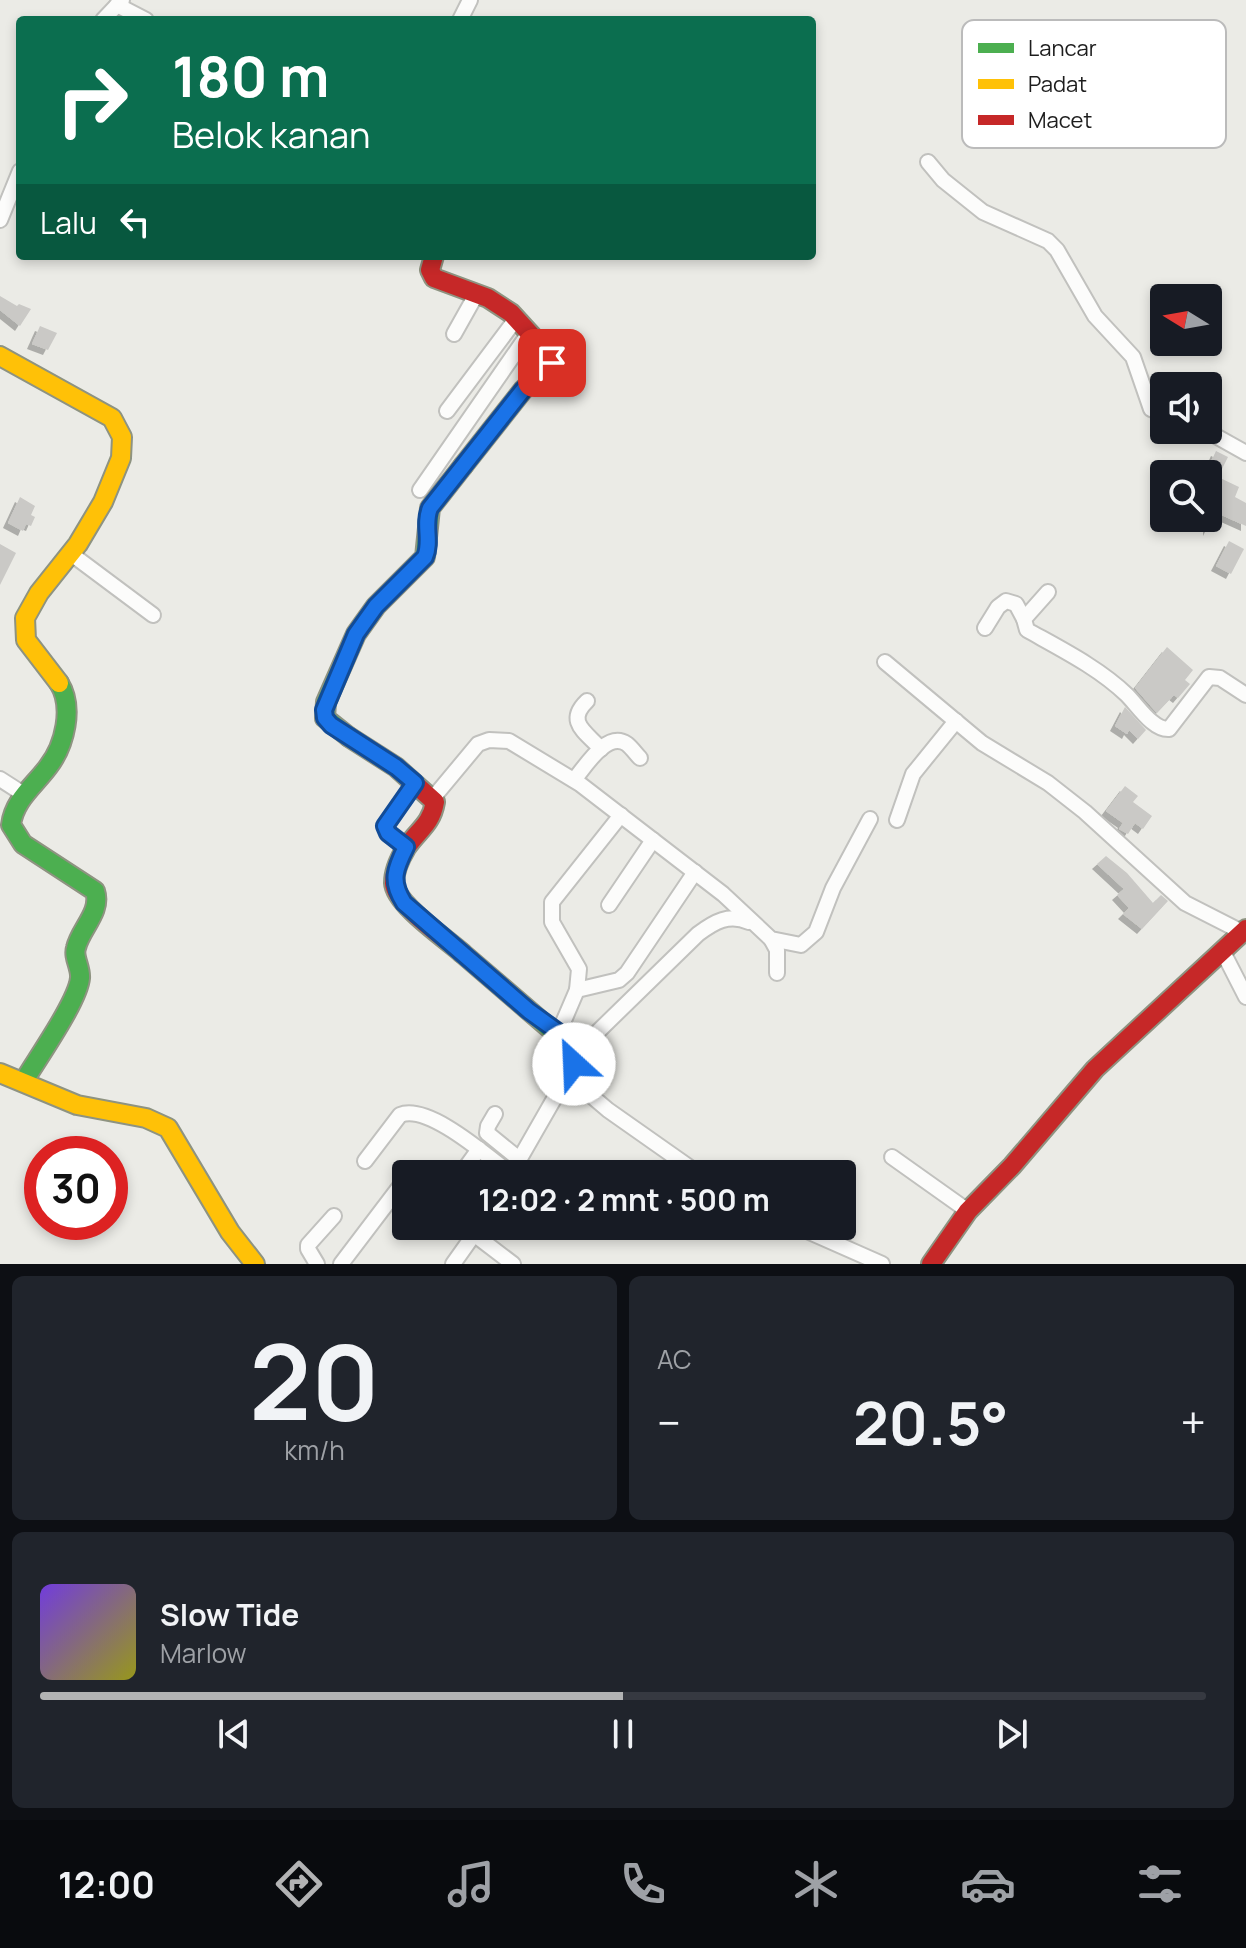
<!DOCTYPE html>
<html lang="id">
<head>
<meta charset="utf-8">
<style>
	body { margin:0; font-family:Manrope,sans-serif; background:#20242c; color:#f1f3f6; height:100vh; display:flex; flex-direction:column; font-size:30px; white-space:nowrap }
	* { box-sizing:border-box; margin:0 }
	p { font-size:26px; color:#9ea1a6 }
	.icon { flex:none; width:44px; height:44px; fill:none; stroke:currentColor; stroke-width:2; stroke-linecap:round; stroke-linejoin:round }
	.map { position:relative; height:1264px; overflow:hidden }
	.drawer { display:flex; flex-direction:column; gap:12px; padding:12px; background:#0d0f14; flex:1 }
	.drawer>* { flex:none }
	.banner { position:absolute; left:16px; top:16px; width:800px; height:244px; border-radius:8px; box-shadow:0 4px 12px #0003; background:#0b6e4f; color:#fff; overflow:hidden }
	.needle { width:52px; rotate:281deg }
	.tools { position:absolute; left:1150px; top:284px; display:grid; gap:16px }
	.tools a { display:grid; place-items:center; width:72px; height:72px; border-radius:8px; background:#171b24; box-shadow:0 4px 12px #0003; font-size:40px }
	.speed { position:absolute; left:24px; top:1136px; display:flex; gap:16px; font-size:40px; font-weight:700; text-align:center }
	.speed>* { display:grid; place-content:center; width:104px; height:104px; border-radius:50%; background:#171b24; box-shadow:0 4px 12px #0003; line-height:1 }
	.speed .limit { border:12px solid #d22; background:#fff; color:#111 }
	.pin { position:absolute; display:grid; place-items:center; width:68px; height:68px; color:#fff; margin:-34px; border-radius:16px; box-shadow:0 4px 12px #0006 }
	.me { position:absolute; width:88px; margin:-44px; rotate:335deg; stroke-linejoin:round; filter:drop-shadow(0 0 6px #0008) }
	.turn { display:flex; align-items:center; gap:28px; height:168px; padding:0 24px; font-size:36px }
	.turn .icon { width:104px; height:104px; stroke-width:2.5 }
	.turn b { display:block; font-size:56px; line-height:68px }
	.then { display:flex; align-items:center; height:76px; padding:0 24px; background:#0003; gap:16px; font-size:30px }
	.big { font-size:60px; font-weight:700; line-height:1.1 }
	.drawer .card { flex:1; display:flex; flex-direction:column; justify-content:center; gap:12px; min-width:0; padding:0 28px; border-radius:12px; background:#20242c }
	.drawer .dial { align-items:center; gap:0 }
	.dial b { font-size:104px; line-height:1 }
	.song { display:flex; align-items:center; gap:24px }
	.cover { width:96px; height:96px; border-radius:12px; background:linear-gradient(135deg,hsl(260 70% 55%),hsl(60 70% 35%)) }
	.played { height:8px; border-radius:4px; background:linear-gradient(90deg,#b2b3b4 50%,#363941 50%) }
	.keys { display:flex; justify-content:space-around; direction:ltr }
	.heat { display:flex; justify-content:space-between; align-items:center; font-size:44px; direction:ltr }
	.drawer .tiles { flex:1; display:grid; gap:12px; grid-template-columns:1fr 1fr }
	.card:last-child { grid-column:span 2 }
	.trip { position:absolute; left:392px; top:1160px; width:464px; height:80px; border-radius:8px; background:#171b24; box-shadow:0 4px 12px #0003; font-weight:700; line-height:80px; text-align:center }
	.tab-bar { display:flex; height:128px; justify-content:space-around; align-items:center; background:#090b0e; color:#9ea1a6 }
	.tab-bar .icon { width:56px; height:56px }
	.tab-bar .active { color:#b2b3b4 }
	.tab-bar b { font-size:36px; color:#f1f3f6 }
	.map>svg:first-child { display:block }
</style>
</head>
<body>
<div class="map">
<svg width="1246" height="1264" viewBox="0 0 1246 1264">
	<defs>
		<filter id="shadow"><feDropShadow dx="-5" dy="5" stdDeviation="0" flood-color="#0004"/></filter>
	</defs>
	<rect width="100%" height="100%" fill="#ebebe6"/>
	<g fill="#cac9c6" filter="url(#shadow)">
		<path d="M0,296L17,306L19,304L31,309L20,326L0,310Z"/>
		<path d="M40,326L57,333L48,350L32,344Z"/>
		<path d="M1216,451L1228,457L1218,477L1239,487L1235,497L1246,503V526L1217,513L1208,531V474H1205Z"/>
		<path d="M20,497L35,506L31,515L35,517L31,526L26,524L23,531L8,523Z"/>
		<path d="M1229,541L1244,549L1231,574L1216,566Z"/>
		<path d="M0,544L16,553L0,585Z"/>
		<path d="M1167,647L1193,670L1185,680L1190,684L1178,698L1174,695L1157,713L1135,688Z"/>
		<path d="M1125,707L1146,730L1138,739L1129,730L1127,734L1115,726Z"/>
		<path d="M1125,786L1138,796L1133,802L1152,816L1143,829L1135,823L1128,834L1119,829L1123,823L1106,811Z"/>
		<path d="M1106,856L1127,873L1153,903L1161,895L1168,901L1142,929L1123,914L1129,908L1117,895L1124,889L1097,864Z"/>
	</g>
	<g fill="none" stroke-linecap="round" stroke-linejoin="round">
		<g stroke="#c1c1be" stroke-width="18">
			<g id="street">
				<path d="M117,5L146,20"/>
				<path d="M103,20L122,0"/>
				<path d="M460,20L470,0"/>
				<path d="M928,162L943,180L983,212L1048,241L1057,250L1095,316L1133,357L1151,409L1164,414"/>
				<path d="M0,220L20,171"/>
				<path d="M454,334L477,293"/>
				<path d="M447,411L516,319"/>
				<path d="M1205,430L1246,453"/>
				<path d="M420,490L529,333"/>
				<path d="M70,553L153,615"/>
				<path d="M1048,592L1024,619L1027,630C1061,649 1099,668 1127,695C1138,706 1153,730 1169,729L1209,677L1220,678L1246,695"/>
				<path d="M985,628L998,607L1006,601L1016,604L1024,619"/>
				<path d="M885,662L982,743L1048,783L1085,812L1185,903L1244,933"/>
				<path d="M587,701C565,722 586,732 601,749"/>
				<path d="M0,779L25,795"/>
				<path d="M574,780C585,767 607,730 627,744C632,748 636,754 640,758"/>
				<path d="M433,798L478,744L489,740L509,741L580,784L723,894L771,939L801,945L816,932L833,888L870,819"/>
				<path d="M897,820L913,774L956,721"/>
				<path d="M406,847L388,833L385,826L415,783"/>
				<path d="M609,905L653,840"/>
				<path d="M771,939L777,950V973"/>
				<path d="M1223,952L1246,997"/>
				<path d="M577,990L579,969L552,922V902L621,815"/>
				<path d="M578,1051L698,934C714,922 729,913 749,922"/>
				<path d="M568,1076L608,1110L699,1174"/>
				<path d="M495,1114L488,1126L487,1133L519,1159"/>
				<path d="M892,1157L968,1211"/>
				<path d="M365,1161L400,1115C428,1103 488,1157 511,1174L574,1064L578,1051L572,1042L559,1032L577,990L619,980L627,973L695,872"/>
				<path d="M461,1174L479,1149"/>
				<path d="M796,1226L882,1264"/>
				<path d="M475,1235L513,1264"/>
				<path d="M317,1264L308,1249V1245L334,1216"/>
				<path d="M341,1264L404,1181"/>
				<path d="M453,1264L480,1226"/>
			</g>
		</g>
		<g stroke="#8e9381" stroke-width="22">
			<g id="fast">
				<path d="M349,737L325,718L326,702L356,634L376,606L425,557L430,508L463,466"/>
				<path d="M462,953L548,1027L559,1032"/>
				<path d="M24,1081C37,1059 78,1001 80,978C81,968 73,957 76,948C80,929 102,912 95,891L23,844L11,825C14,800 34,786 48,767C65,745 74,707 59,683"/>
			</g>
		</g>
		<g stroke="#8e9381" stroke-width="22">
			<g id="slow">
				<path d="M0,356L112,418L122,437L121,458L103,502L78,544L39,593L25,618L26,640L59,683"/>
				<path d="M0,1073L77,1105L146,1118L168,1128L230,1232L255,1264"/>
			</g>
		</g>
		<g stroke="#8e9381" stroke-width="22">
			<g id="jam">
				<path d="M434,256L430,270L434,278L488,298L511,313L552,358V363L523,390L463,466"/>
				<path d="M349,737L396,767L435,802C431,825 418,830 406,848C400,858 394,870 394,883C395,904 445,938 462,953"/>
				<path d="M931,1264L968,1211L1012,1166L1095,1069L1246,929"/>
			</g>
		</g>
		<use href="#street" stroke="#fcfcfb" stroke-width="14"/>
		<use href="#fast" stroke="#4caf50" stroke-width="18"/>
		<use href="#slow" stroke="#ffc107" stroke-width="18"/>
		<use href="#jam" stroke="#c62828" stroke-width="18"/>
	</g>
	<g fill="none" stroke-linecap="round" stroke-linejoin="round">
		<g stroke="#114b97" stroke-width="20">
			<path id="route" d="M552,363L523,390L430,508C423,525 432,541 425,557L376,606L356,634L324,710L325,718L331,725L396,767L415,783L385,826L388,833L406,847C395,869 390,881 404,903L529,1011L572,1042L578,1051L574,1064"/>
		</g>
		<use href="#route" stroke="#1a73e8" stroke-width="14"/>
	</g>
	<rect x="962" y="20" width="264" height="128" rx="12" fill="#fff" stroke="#bbb" stroke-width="2"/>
	<rect x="978" y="43" width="36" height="10" fill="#4caf50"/>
	<rect x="978" y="79" width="36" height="10" fill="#ffc107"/>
	<rect x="978" y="115" width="36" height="10" fill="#c62828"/>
	<g font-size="22" fill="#1d1d1d">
		<text x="1028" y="56">Lancar</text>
		<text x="1028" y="92">Padat</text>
		<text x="1028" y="128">Macet</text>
	</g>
</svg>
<div class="tools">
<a><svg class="needle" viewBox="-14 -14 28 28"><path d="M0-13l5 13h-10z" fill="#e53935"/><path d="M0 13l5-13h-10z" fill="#9ea1a6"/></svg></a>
<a><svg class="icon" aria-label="sound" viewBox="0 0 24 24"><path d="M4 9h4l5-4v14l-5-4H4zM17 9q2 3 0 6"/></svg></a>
<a><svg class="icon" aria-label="search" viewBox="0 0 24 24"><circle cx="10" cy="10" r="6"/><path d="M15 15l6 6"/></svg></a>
</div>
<div class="speed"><div class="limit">30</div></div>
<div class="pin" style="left:552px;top:363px;background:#d93025"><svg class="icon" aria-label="arrive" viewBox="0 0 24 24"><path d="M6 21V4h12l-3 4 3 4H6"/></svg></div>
<svg class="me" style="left:574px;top:1064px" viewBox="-20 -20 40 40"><circle r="19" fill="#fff"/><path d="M0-13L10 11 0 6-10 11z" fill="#1a73e8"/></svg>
<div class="trip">12:02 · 2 mnt · 500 m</div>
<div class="banner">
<div class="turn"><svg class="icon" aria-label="right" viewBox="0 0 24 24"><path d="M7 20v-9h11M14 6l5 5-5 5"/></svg><div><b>180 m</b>Belok kanan</div></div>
<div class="then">Lalu<svg class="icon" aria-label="left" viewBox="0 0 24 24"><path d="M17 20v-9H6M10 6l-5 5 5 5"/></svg></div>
</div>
</div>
<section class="drawer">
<div class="tiles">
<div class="card dial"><b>20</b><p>km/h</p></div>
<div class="card"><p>AC</p>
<div class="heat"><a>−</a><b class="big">20.5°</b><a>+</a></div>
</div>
<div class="card">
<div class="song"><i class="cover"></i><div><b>Slow Tide</b><p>Marlow</p></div></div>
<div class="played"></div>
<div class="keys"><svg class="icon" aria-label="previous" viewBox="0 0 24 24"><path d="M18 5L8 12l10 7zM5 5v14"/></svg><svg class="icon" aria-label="pause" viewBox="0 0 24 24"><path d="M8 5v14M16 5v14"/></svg><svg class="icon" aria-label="next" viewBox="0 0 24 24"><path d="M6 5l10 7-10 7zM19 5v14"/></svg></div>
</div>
</div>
</section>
<nav class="tab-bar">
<b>12:00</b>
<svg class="icon active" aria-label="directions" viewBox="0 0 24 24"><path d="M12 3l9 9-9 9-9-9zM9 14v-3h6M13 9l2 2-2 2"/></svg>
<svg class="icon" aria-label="music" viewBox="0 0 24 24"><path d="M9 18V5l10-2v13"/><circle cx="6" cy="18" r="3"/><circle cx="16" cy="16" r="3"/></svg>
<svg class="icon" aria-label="phone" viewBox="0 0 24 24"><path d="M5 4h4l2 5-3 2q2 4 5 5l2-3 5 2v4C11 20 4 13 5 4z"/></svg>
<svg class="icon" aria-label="climate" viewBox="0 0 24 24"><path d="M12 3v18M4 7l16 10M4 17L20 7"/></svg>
<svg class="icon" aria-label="car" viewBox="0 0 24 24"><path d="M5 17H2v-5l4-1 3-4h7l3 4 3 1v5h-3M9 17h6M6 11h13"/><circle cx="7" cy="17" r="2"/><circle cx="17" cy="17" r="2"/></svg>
<svg class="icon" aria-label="filters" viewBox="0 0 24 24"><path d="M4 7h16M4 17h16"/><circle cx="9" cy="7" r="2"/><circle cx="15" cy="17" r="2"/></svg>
</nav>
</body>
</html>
